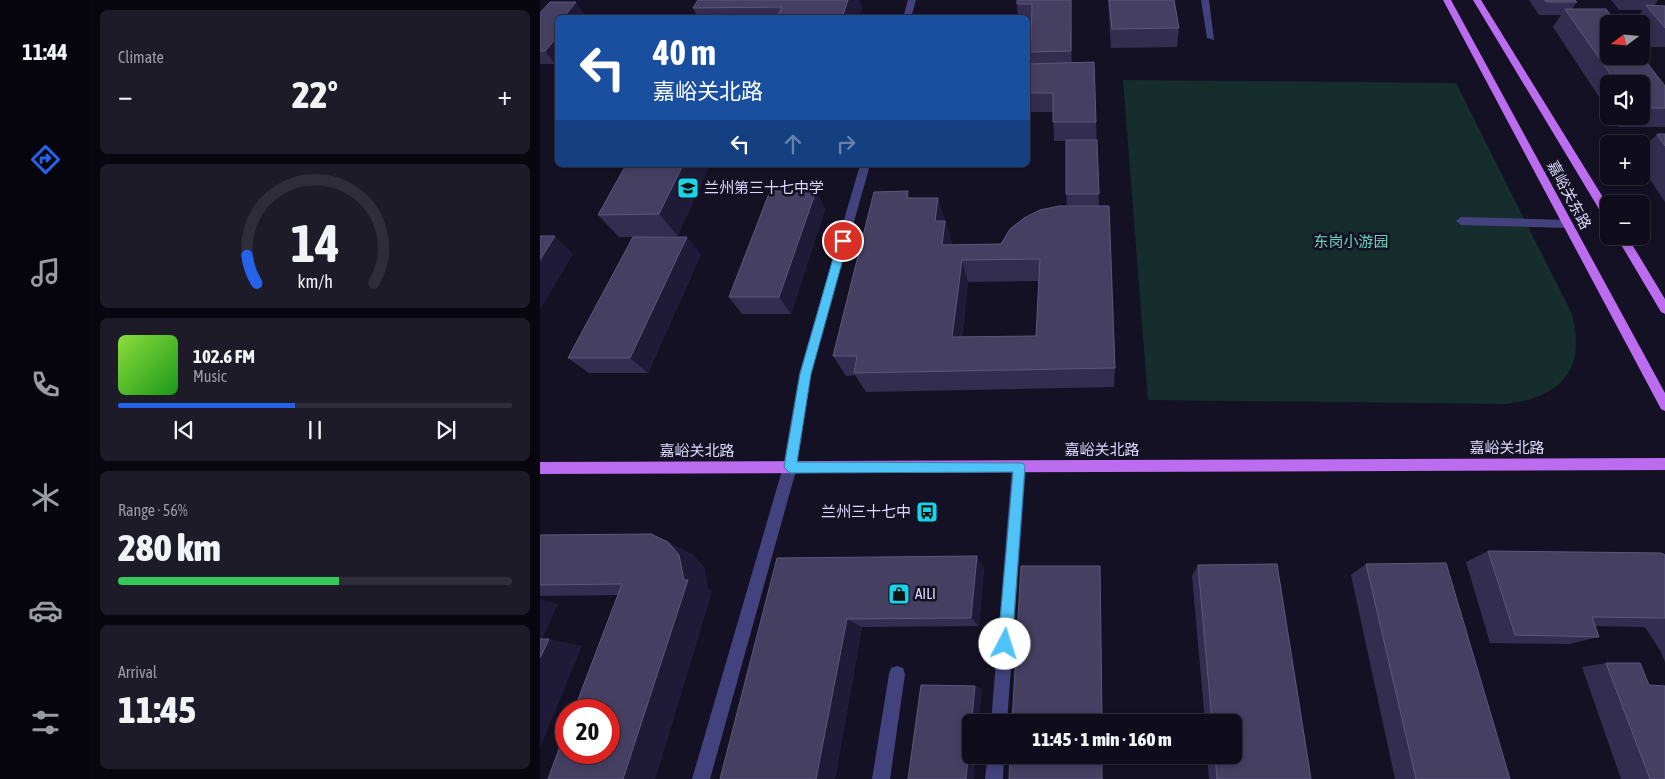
<!DOCTYPE html>
<html lang="en">
<head>
<meta charset="utf-8">
<style>
	body { margin:0; font-family:"Asap Condensed","Noto Sans SC",sans-serif; background:#1d1b28; color:#f1f3f6; height:100vh; display:flex; flex-direction:column; font-size:19px; white-space:nowrap }
	* { box-sizing:border-box; margin:0 }
	p { font-size:16px; color:#9b9ca3 }
	.icon { flex:none; width:28px; height:28px; fill:none; stroke:currentColor; stroke-width:2; stroke-linecap:round; stroke-linejoin:round }
	.map { position:relative; flex:1; overflow:hidden }
	.sheet { display:flex; flex-direction:column; gap:10px; padding:10px; background:#08070f; width:450px }
	.sheet>* { flex:none }
	.hud { position:absolute; left:15px; top:15px; width:475px; height:152px; border-radius:8px; box-shadow:0 2px 8px #0003,0 0 0 1px #2f2d3a; background:#1a4fa0; color:#fff; overflow:hidden }
	.needle { width:32px; rotate:254deg }
	.buttons { position:absolute; left:1060px; top:15px; display:grid; gap:10px }
	.buttons a { display:grid; place-items:center; width:50px; height:50px; border-radius:8px; background:#0f0d1b; box-shadow:0 2px 8px #0003,0 0 0 1px #2f2d3a; font-size:25px }
	.speed { position:absolute; left:15px; top:699px; display:flex; gap:10px; font-size:25px; font-weight:700; text-align:center }
	.speed>* { display:grid; place-content:center; width:65px; height:65px; border-radius:50%; background:#0f0d1b; box-shadow:0 2px 8px #0003,0 0 0 1px #2f2d3a; line-height:1 }
	.speed .limit { border:8px solid #d22; background:#fff; color:#111 }
	.pin { position:absolute; display:grid; place-items:center; width:42px; height:42px; color:#fff; margin:-21px; border:2px solid #fff; border-radius:50%; box-shadow:0 1px 5px #0007 }
	.me { position:absolute; width:55px; margin:-28px; rotate:5deg; stroke-linejoin:round; filter:drop-shadow(0 0 4px #0008) }
	.turn { display:flex; align-items:center; gap:18px; height:105px; padding:0 15px; font-size:22px }
	.turn .icon { width:65px; height:65px; stroke-width:2.5 }
	.turn b { display:block; font-size:35px; line-height:42px }
	.lanes { display:flex; align-items:center; height:48px; padding:0 15px; background:#0003; justify-content:center; gap:25px; direction:ltr }
	.lanes .off { opacity:.35 }
	.big { font-size:38px; font-weight:800; line-height:1.1 }
	.sheet .card { flex:1; display:flex; flex-direction:column; justify-content:center; gap:8px; min-width:0; padding:0 18px; border-radius:8px; background:#1d1b28 }
	.sheet .dial { align-items:center; gap:0 }
	.dial svg { height:130px; overflow:visible; fill:none; stroke:#2f2d3a; stroke-width:7; stroke-linecap:round; text-anchor:middle }
	.dial text { fill:#f1f3f6; stroke:none }
	.song { display:flex; align-items:center; gap:15px }
	.cover { width:60px; height:60px; border-radius:8px; background:linear-gradient(135deg,hsl(90 70% 55%),hsl(120 70% 35%)) }
	.played { height:5px; border-radius:2px; background:linear-gradient(90deg,#2563eb 45%,#2f2d3a 45%) }
	.keys { display:flex; justify-content:space-around; direction:ltr }
	.heat { display:flex; justify-content:space-between; align-items:center; font-size:28px; direction:ltr }
	.charge { height:8px; border-radius:4px; background:linear-gradient(90deg,#34c759 56%,#2f2d3a 0) }
	.trip { position:absolute; left:422px; top:714px; width:280px; height:50px; border-radius:8px; background:#0f0d1b; box-shadow:0 2px 8px #0003,0 0 0 1px #2f2d3a; font-weight:800; line-height:50px; text-align:center }
	main { display:flex; flex:1; min-height:0 }
	.dock { display:flex; flex-direction:column; width:90px; justify-content:space-around; align-items:center; background:#06050b; color:#9b9ca3 }
	.dock .icon { width:35px; height:35px }
	.dock .selected { color:#2563eb }
	.dock b { font-size:22px; color:#f1f3f6 }
	.map>svg:first-child { display:block }
</style>
</head>
<body>
<main>
<nav class="dock">
<b>11:44</b>
<svg class="icon selected" aria-label="directions" viewBox="0 0 24 24"><path d="M12 3l9 9-9 9-9-9zM9 14v-3h6M13 9l2 2-2 2"/></svg>
<svg class="icon" aria-label="music" viewBox="0 0 24 24"><path d="M9 18V5l10-2v13"/><circle cx="6" cy="18" r="3"/><circle cx="16" cy="16" r="3"/></svg>
<svg class="icon" aria-label="phone" viewBox="0 0 24 24"><path d="M5 4h4l2 5-3 2q2 4 5 5l2-3 5 2v4C11 20 4 13 5 4z"/></svg>
<svg class="icon" aria-label="climate" viewBox="0 0 24 24"><path d="M12 3v18M4 7l16 10M4 17L20 7"/></svg>
<svg class="icon" aria-label="car" viewBox="0 0 24 24"><path d="M5 17H2v-5l4-1 3-4h7l3 4 3 1v5h-3M9 17h6M6 11h13"/><circle cx="7" cy="17" r="2"/><circle cx="17" cy="17" r="2"/></svg>
<svg class="icon" aria-label="filters" viewBox="0 0 24 24"><path d="M4 7h16M4 17h16"/><circle cx="9" cy="7" r="2"/><circle cx="15" cy="17" r="2"/></svg>
</nav>
<section class="sheet">
<div class="card"><p>Climate</p>
<div class="heat"><a>−</a><b class="big">22°</b><a>+</a></div>
</div>
<div class="card dial"><svg viewBox="0 0 100 80">
<path d="M14 69A42 42 0 1 1 86 69"/>
<path d="M14 69A42 42 0 0 1 8 52" stroke="#2563eb"/>
<text x="50" y="56" font-size="32" font-weight="700">14</text>
<text x="50" y="72" font-size="11">km/h</text>
</svg></div>
<div class="card">
<div class="song"><i class="cover"></i><div><b>102.6 FM</b><p>Music</p></div></div>
<div class="played"></div>
<div class="keys"><svg class="icon" aria-label="previous" viewBox="0 0 24 24"><path d="M18 5L8 12l10 7zM5 5v14"/></svg><svg class="icon" aria-label="pause" viewBox="0 0 24 24"><path d="M8 5v14M16 5v14"/></svg><svg class="icon" aria-label="next" viewBox="0 0 24 24"><path d="M6 5l10 7-10 7zM19 5v14"/></svg></div>
</div>
<div class="card"><p>Range · 56%</p><b class="big">280 km</b><div class="charge"></div></div>
<div class="card"><p>Arrival</p><b class="big">11:45</b></div>
</section>
<div class="map">
<svg width="1125" height="779" viewBox="0 0 1125 779">
	<rect width="100%" height="100%" fill="#141124"/>
	<path fill="#152d2c" d="M583,80L916,83L1032,314C1041,351 1037,381 997,397C988,401 976,402 966,404L608,400Z"/>
	<g fill="none" stroke-linecap="round" stroke-linejoin="round">
		<g fill="#43427e" fill-rule="evenodd">
			<path d="M368,0H376L371,18H363Z"/>
			<path d="M661,0H669L674,40L667,38Z"/>
			<path d="M320,165H330L271,374L257,467L170,779H152L243,467L259,374Z"/>
			<path d="M921,217L1028,220L1033,224L1028,228L921,225L916,221Z"/>
			<path d="M479,461L484,463L486,467L467,722H451L472,467L474,463Z"/>
			<path d="M357,666L363,668L365,674L350,779H332L349,674L351,668Z"/>
			<path d="M448,755H464L463,779H445Z"/>
		</g>
		<g fill="#bc6cee" fill-rule="evenodd">
			<path d="M903,0H911L1125,393V411L1121,409Z"/>
			<path d="M933,0H941L1069,207V220L1065,219Z"/>
			<path d="M1076,236H1087L1125,299V314L1121,312Z"/>
			<path d="M1125,458V470L0,474V462Z"/>
		</g>
	</g>
	<g fill="#332d50" fill-rule="evenodd">
		<path d="M158,0H319L322,8L318,18H158L153,8Z"/>
		<path d="M531,0L532,63L556,122L559,206L575,368L574,387L326,392L315,375L306,376L293,356L371,198H398L412,243V245L461,244L527,206L526,194V141H514L513,112H488V40H491L492,23H488V18H478L477,4ZM499,281L496,336L422,337L428,282Z"/>
		<path d="M568,0H634L639,28L637,47L571,48Z"/>
		<path d="M989,0H1035L1037,2L1032,9L1125,86V127H1078L1072,116H1101V84H1069V112L1013,27L1021,15H999Z"/>
		<path d="M1071,0H1118L1114,6H1125V47H1111L1101,35V24H1093L1103,10H1079Z"/>
		<path d="M0,13L45,15L42,18H18V61L15,64H0Z"/>
		<path d="M1117,134H1125V202L1101,166V151Z"/>
		<path d="M86,165L138,236L97,237L161,254L108,373H49L28,358L93,237H79L58,215Z"/>
		<path d="M276,191L285,209L251,314H202L189,297Z"/>
		<path d="M0,535L152,554L164,567L168,589L172,591L115,779H8L78,595L0,596Z"/>
		<path d="M948,551L1125,555V662L1121,652L1105,627L1055,626L1059,637L1029,644L950,643L926,562Z"/>
		<path d="M237,558L444,568L439,626L322,627L295,779H180Z"/>
		<path d="M826,564L970,779H855L811,575Z"/>
		<path d="M658,565L771,779H669L667,755H694V722H665L652,576Z"/>
		<path d="M1066,663L1109,685L1125,779H1081L1042,667Z"/>
	</g>
	<g fill="#1f1a37">
		<path d="M308,0H319L322,8L318,18H302Z"/>
		<path d="M531,0V12L532,70L531,51Z"/>
		<path d="M36,2L45,15L42,18H23Z"/>
		<path d="M18,36V61L15,64L5,51Z"/>
		<path d="M143,165H170L138,236L119,214Z"/>
		<path d="M276,191L285,209L251,314L239,297Z"/>
		<path d="M368,191L376,214L367,198Z"/>
		<path d="M398,198L405,221H395Z"/>
		<path d="M405,221L412,243L408,267L402,245Z"/>
		<path d="M15,236L33,254L0,310V260Z"/>
		<path d="M147,237L161,254L108,373L90,358Z"/>
		<path d="M422,260L428,282L419,357L412,337Z"/>
		<path d="M128,542L152,554L164,567L168,589L172,591L115,779H83L144,580Z"/>
		<path d="M437,556L444,568L439,626L431,618Z"/>
		<path d="M0,599L18,604L0,644Z"/>
		<path d="M307,619L322,627L295,779H276Z"/>
		<path d="M9,639L42,646L0,748V658Z"/>
		<path d="M435,686L442,689L439,722H432Z"/>
		<path d="M431,729V755H436L434,779H426Z"/>
	</g>
	<g fill="#453f62" stroke="#5d587a" fill-rule="evenodd">
		<path d="M158,0H308L302,18H237L242,7L153,8Z"/>
		<path d="M477,0H531V51L488,52V40H491L492,4H477Z"/>
		<path d="M569,0H634L639,28L572,29Z"/>
		<path d="M1005,0H1035L1037,2H1006Z"/>
		<path d="M10,2H36L23,18H18V36L5,51H0V13Z"/>
		<path d="M1106,5L1125,6V28Z"/>
		<path d="M1025,9H1066L1077,24H1069V56H1101V55L1125,86V108H1101V84H1077Z"/>
		<path d="M554,62L556,122H513V93H488V64Z"/>
		<path d="M1117,134H1125V146Z"/>
		<path d="M526,140H557L559,194H526Z"/>
		<path d="M86,165H143L119,214L58,215Z"/>
		<path d="M230,191H276L239,297H189Z"/>
		<path d="M368,191L367,198H398L395,221H405L402,245L461,244L470,229L484,218L500,210L519,206H569L575,368L314,373L317,356H293L334,192ZM500,259L496,336L412,337L422,260Z"/>
		<path d="M0,236H15L0,260Z"/>
		<path d="M93,237H147L90,358H28Z"/>
		<path d="M111,534L128,542L139,555L144,580H148L83,779H8L26,730V752H69V710H34L82,584L0,585V535Z"/>
		<path d="M948,551L1121,553L1125,555V618L1052,617L1059,637L975,635Z"/>
		<path d="M437,556L431,618L307,619L276,779H180L237,558Z"/>
		<path d="M906,563L970,779H876L826,564Z"/>
		<path d="M737,564L771,779H677L675,755H694V722H672L658,565Z"/>
		<path d="M481,566H560L562,722H472Z"/>
		<path d="M0,639H9L0,658Z"/>
		<path d="M1066,663H1100L1109,685L1125,686V779H1110Z"/>
		<path d="M381,685L435,686L426,779H368Z"/>
		<path d="M470,755H562V779H469Z"/>
	</g>
	<path fill="#4fc3f7" stroke="#337fa1" d="M303,237L308,241L271,374L257,462L483,463L485,466L472,644L470,649L465,651L460,649L458,644L473,472L250,473L244,467L260,374L298,241Z"/>
	<defs>
		<g id="school-square" transform="scale(1.125)"><rect x="-9" y="-9" width="18" height="18" rx="4" fill="#1ad3e5" stroke="#141124"/><path d="M0-5L7-2L0 1L-7-2ZM-4 1L0 2.5L4 1V4Q0 6-4 4Z" fill="#111"/></g>
		<g id="bus-square" transform="scale(1.125)"><rect x="-9" y="-9" width="18" height="18" rx="4" fill="#1ad3e5" stroke="#141124"/><path d="M-5-6H5V4H4V6H2V4H-2V6H-4V4H-5ZM-3.5-4V0h7V-4ZM-3.5 1.2v1.5H-2V1.2ZM2 1.2v1.5H3.5V1.2Z" fill="#111"/></g>
		<g id="shop-square" transform="scale(1.125)"><rect x="-9" y="-9" width="18" height="18" rx="4" fill="#1ad3e5" stroke="#141124"/><path d="M-5-2.5h2.3a2.7 3.5 0 0 1 5.4 0H5L5.5 6h-11ZM-1.5-2.5h3a1.5 2.3 0 0 0-3 0Z" fill="#111"/></g>
	</defs>
	<g fill-rule="evenodd">
		<use href="#school-square" x="148" y="188"/>
		<use href="#bus-square" x="387" y="512"/>
		<use href="#shop-square" x="359" y="594"/>
	</g>
	<g text-anchor="middle" stroke-width="5" stroke-linejoin="round" paint-order="stroke">
		<g font-size="15" fill="#dcd9fb" stroke="#141124" text-anchor="start">
			<text x="164" y="193">兰州第三十七中学</text>
			<text x="371" y="517" text-anchor="end">兰州三十七中</text>
			<text x="375" y="599">AILI</text>
		</g>
		<g font-size="15" fill="#dcd9fb" stroke="#141124">
			<text transform="translate(1029 195) rotate(62)" y="5">嘉峪关东路</text>
			<text x="967" y="453">嘉峪关北路</text>
			<text x="562" y="455">嘉峪关北路</text>
			<text x="157" y="456">嘉峪关北路</text>
		</g>
		<g font-size="15" fill="#6dd3b8" stroke="#141124">
			<text x="811" y="247">东岗小游园</text>
		</g>
	</g>
</svg>
<div class="buttons">
<a><svg class="needle" viewBox="-14 -14 28 28"><path d="M0-13l5 13h-10z" fill="#e53935"/><path d="M0 13l5-13h-10z" fill="#9b9ca3"/></svg></a>
<a><svg class="icon" aria-label="sound" viewBox="0 0 24 24"><path d="M4 9h4l5-4v14l-5-4H4zM17 9q2 3 0 6"/></svg></a>
<a>+</a>
<a>−</a>
</div>
<div class="speed"><div class="limit">20</div></div>
<div class="pin" style="left:303px;top:241px;background:#d93025"><svg class="icon" aria-label="arrive" viewBox="0 0 24 24"><path d="M6 21V4h12l-3 4 3 4H6"/></svg></div>
<svg class="me" style="left:465px;top:644px" viewBox="-20 -20 40 40"><circle r="19" fill="#fff"/><path d="M0-13L10 11 0 6-10 11z" fill="#4fc3f7"/></svg>
<div class="trip">11:45 · 1 min · 160 m</div>
<div class="hud">
<div class="turn"><svg class="icon" aria-label="left" viewBox="0 0 24 24"><path d="M17 20v-9H6M10 6l-5 5 5 5"/></svg><div><b>40 m</b>嘉峪关北路</div></div>
<div class="lanes"><svg class="icon" aria-label="left" viewBox="0 0 24 24"><path d="M17 20v-9H6M10 6l-5 5 5 5"/></svg><svg class="icon off" aria-label="ahead" viewBox="0 0 24 24"><path d="M12 20V5M6 11l6-6 6 6"/></svg><svg class="icon off" aria-label="right" viewBox="0 0 24 24"><path d="M7 20v-9h11M14 6l5 5-5 5"/></svg></div>
</div>
</div>
</main>
</body>
</html>
